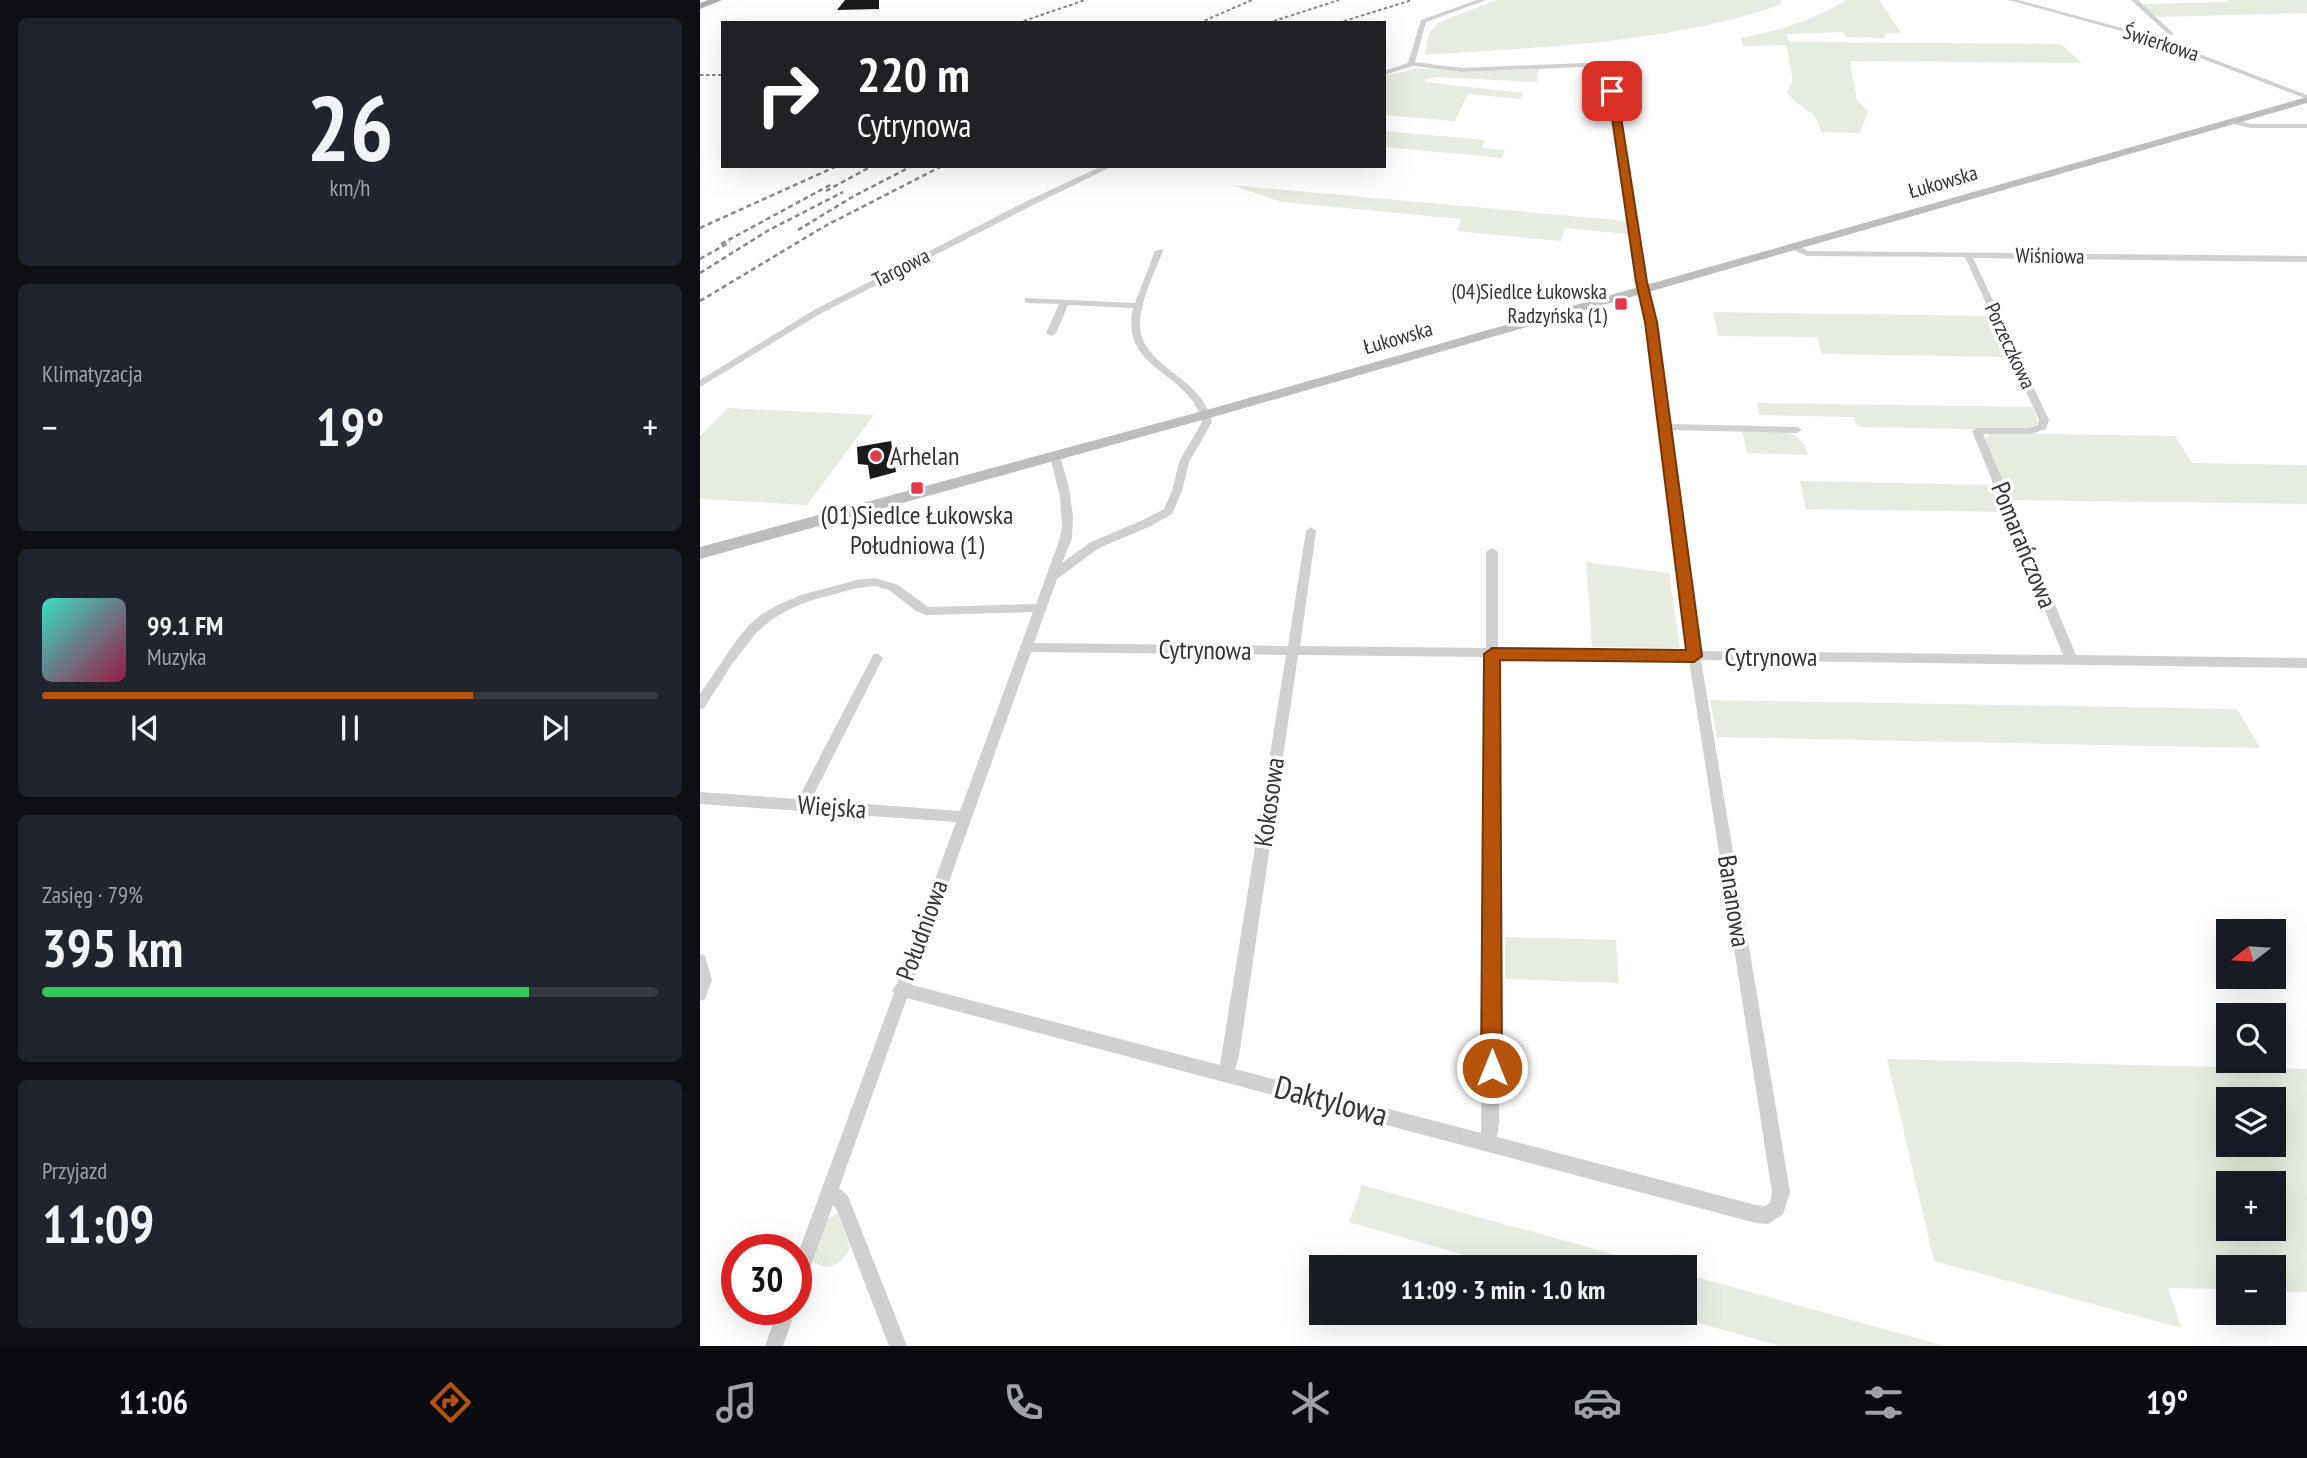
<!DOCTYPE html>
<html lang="pl">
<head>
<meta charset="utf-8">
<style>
	body { margin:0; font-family:"PT Sans Narrow",sans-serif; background:#20242c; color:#f1f3f6; height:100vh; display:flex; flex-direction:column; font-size:26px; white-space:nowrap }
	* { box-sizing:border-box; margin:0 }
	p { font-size:23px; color:#9ea1a6 }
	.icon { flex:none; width:38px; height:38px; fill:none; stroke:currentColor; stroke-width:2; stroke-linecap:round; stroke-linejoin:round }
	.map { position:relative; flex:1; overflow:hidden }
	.drawer { display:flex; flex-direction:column; gap:18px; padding:18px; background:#0d0f14; width:700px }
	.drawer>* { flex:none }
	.top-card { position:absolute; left:21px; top:21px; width:665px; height:147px; border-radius:0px; box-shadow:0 7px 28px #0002; background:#202124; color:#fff; overflow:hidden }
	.needle { width:46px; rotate:253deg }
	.fabs { position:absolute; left:1516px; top:919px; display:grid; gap:14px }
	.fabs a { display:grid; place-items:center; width:70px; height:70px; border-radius:0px; background:#171b24; box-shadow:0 7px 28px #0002; font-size:35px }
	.speed { position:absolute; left:21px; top:1234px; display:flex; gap:14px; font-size:35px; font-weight:700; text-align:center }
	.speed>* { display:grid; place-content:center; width:91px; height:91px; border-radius:50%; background:#171b24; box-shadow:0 7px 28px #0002; line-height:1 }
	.speed .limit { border:10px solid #d22; background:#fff; color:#111 }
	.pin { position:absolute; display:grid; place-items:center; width:60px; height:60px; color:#fff; margin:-30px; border-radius:14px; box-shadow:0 4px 10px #0006 }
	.me { position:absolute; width:77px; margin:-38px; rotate:0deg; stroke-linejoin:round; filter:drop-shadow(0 0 5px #0008) }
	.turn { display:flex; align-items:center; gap:24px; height:147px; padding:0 21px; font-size:32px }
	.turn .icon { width:91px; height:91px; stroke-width:2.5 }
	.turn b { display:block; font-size:49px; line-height:60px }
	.big { font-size:52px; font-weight:600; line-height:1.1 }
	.drawer .widget { flex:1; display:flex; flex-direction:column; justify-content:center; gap:10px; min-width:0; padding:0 24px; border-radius:10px; background:#20242c }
	.drawer .dial { align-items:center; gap:0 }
	.dial b { font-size:91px; line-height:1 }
	.song { display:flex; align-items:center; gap:21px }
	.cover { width:84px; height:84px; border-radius:10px; background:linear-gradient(135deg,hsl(170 70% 55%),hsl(340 70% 35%)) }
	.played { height:7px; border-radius:4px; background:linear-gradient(90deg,#b45309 70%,#363941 70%) }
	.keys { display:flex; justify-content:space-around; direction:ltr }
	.heat { display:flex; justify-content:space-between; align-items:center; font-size:38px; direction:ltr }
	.charge { height:10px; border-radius:5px; background:linear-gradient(90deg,#34c759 79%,#363941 0) }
	.trip { position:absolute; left:609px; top:1255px; width:388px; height:70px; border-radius:0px; background:#171b24; box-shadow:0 7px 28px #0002; font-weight:600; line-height:70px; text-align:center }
	.tab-bar { display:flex; height:112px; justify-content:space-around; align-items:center; background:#090b0e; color:#9ea1a6 }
	.tab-bar .icon { width:49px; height:49px }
	.tab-bar .active { color:#b45309 }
	.tab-bar b { font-size:32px; color:#f1f3f6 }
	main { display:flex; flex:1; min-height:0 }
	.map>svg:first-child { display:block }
</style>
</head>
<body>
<main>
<section class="drawer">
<div class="widget dial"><b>26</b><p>km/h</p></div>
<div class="widget"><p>Klimatyzacja</p>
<div class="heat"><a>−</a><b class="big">19°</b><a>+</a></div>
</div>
<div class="widget">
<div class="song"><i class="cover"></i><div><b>99.1 FM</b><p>Muzyka</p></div></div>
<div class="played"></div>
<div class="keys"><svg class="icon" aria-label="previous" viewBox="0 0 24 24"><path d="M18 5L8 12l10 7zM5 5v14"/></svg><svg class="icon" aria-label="pause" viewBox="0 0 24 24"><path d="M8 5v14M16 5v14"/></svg><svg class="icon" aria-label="next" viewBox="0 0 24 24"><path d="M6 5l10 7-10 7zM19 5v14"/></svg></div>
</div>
<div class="widget"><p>Zasięg · 79%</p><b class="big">395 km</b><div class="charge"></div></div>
<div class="widget"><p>Przyjazd</p><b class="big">11:09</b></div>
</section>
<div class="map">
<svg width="1607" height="1346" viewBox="0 0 1607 1346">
	<rect width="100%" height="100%" fill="#fff"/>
	<g fill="#e6ecdf" fill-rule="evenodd">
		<path d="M797,0H1081L1082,4C972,43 841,47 725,55L729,33L739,22Z"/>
		<path d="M1147,0H1179L1201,33H1187L1184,38L1146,37L1143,32L1087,34L1089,42L1361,44L1382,63L1150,61L1157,100L1168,111L1160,133L1121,132C1117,108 1099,110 1087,92L1093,81L1086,45L1043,46L1041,38C1079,31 1113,20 1147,0Z"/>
		<path d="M1527,0H1607V13L1457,17L1442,4L1528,2Z"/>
		<path d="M719,68L762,72L838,69L837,82L737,77L725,80V82L823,93L820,99L768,94L755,121L684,115V76Z"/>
		<path d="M684,131L785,140L782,148L805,150L802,158L684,147Z"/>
		<path d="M531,185L927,221L929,234L865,228L861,241L757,231L761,219L582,202Z"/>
		<path d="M1013,312L1292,316L1312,357L1122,354L1117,337L1018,336Z"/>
		<path d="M1057,403L1333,407L1339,426L1329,430L1157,427L1154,417L1059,415Z"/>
		<path d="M28,408L174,415L107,505L0,499V436Z"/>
		<path d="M1042,430C1068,431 1101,424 1108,455L1047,453Z"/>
		<path d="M1291,433L1475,436L1492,463L1607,465V504L1309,500L1284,440Z"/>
		<path d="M1100,481L1296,485L1307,512L1106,509Z"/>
		<path d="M886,562L969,573L980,648L892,647Z"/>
		<path d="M1010,700L1537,709L1560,748L1017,737Z"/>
		<path d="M805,937L916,940L919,983L805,979Z"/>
		<path d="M1187,1059L1607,1069V1292L1573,1291V1267H1528V1289L1468,1288L1482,1328L1234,1261ZM1528,1099H1573V1144H1528ZM1528,1183H1573V1228H1528Z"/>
		<path d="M662,1185L960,1267H806L649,1222Z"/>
		<path d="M138,1213L150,1248C143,1263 126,1275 113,1260L127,1219Z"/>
		<path d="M985,1274L1245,1346H1080L964,1313L985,1312Z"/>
	</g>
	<g fill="#1a1a1a">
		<path d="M145,0H179V9L137,10Z"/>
		<path d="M191,441L196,472L170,479L168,465L158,464L157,447Z"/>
	</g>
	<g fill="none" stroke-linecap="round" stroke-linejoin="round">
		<g fill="#d0d0d0" fill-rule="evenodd">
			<path d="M777,0H786L726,22L715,62L762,68L908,62L911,64C931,184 953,304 969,424L1097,427L1102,430L1097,433L970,430L999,651L1363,655L1272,431L1277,428H1330L1338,425L1339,420L1265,257L1107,256L1091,249V245H1097L1108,251L1607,256V262L1273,258L1349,420L1346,429L1331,434H1283L1376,655L1607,658V668L1001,660L1090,1192L1083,1214L1068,1224L1056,1223L207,998L139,1188L148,1196L207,1346H189L136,1208L133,1205L102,1290L96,1293V1259L194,993L192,990L197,984L256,822L0,804V792L98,799L173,655L177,653L183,658L111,800L260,811L333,612L226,615L216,611L189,590L175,586L157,588L109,601L88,610L71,620L56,633L32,664L4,708L0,709V694L36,641L48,626L62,614L80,604L101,595L157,580L175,578L198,585L228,607L336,604L360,538L362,527L360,497L350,457L351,455L355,454L360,457L369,487L373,517L372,538L362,563L391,542L443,520L464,509L472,491L479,462L502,422C491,371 419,371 433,308L368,305L356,333L351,336L346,333L359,304L328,303L325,302V298L435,303L455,251L462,249L463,251C453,276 430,320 445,344C454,360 471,370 485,382C498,393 508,405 512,422L489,462L482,491L472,514L451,526L399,548L357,579L334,643L588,646L606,531L611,527L616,531L600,646L786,648V552L792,548L798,552V648L987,651L946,322L938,282L905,66L762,72L713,66L684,75V71L708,63L721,20ZM331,652L586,655L520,1065L212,985ZM598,655L786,657L781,1133L535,1069L539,1056ZM798,658L989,660L1072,1192L1070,1203L1065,1206L1056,1205L797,1137L799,1123Z"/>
			<path d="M1308,0H1318L1455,37L1607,95V99L1451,39Z"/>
			<path d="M1431,0H1438L1473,33V35H1469Z"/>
			<path d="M1534,119L1551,124H1607V128H1550L1531,123V119Z"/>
			<path d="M402,166H413L333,205L120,314L0,387V380L114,310L327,201Z"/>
			<path d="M0,954L5,956L12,980L5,999L0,1001Z"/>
			<path d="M78,1309H96L83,1346H65Z"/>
		</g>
		<path fill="#bdbdbd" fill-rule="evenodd" d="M1607,97V103L513,417L0,559V547L503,411Z"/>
		<path fill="#ababab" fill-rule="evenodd" d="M8,0H22L0,9V3Z"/>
		<g stroke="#888" stroke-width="2" stroke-dasharray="3.5 2.5" stroke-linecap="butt">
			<path d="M318,23L385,0"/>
			<path d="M499,23L552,0"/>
			<path d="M568,23L639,0"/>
			<path d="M638,23L712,0"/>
			<path d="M0,75H23"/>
		</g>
		<g stroke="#888" stroke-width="2.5" stroke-dasharray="5 3.5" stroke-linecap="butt">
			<path d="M126,191L172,166"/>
			<path d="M0,228L137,166"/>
			<path d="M98,230L154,196L212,166"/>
			<path d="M21,244L132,184"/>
			<path d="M0,259L30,242"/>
			<path d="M0,273L69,230L143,192"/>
			<path d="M0,301L125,226L242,166"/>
		</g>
	</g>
	<path fill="#b45309" stroke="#753606" stroke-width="2" d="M912,88L917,91L947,282L957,322L1002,656L994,662L800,660L802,1068L799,1075L792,1078L784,1075L781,1068L784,654L792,648L986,650L945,322L936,282L908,91Z"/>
	<g fill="#e63946" stroke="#fff" stroke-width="2.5">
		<rect x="914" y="297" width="14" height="14" rx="3.5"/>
		<circle cx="176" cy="456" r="7"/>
		<rect x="210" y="481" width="14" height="14" rx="3.5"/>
	</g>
	<g text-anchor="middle" stroke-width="7" stroke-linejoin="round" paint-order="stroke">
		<g font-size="21" fill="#333" stroke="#fff">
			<text transform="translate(1461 43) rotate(18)" y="7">Świerkowa</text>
			<text transform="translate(1243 182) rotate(-16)" y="7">Łukowska</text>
			<text transform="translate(1350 256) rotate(1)" y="7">Wiśniowa</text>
			<text transform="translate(201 268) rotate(-27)" y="7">Targowa</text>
			<text transform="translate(698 338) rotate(-16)" y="7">Łukowska</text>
			<text transform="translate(1310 346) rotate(65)" y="7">Porzeczkowa</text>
		</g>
		<g font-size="21" fill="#333" stroke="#fff" text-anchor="end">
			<text x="907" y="299">(04)Siedlce Łukowska<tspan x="907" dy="24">Radzyńska (1)</tspan></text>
		</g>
		<g font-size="26" fill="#333" stroke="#fff" text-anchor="start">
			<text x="190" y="465">Arhelan</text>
			<text x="217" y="524" text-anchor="middle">(01)Siedlce Łukowska<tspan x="217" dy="30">Południowa (1)</tspan></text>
		</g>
		<g font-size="26" fill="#333" stroke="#fff">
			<text transform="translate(1324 545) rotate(68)" y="9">Pomarańczowa</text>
			<text transform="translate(505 650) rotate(1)" y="9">Cytrynowa</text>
			<text x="1071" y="666">Cytrynowa</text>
			<text transform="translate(569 802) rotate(-82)" y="9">Kokosowa</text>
			<text transform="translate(132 807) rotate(4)" y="9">Wiejska</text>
			<text transform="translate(1034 901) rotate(81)" y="9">Bananowa</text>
			<text transform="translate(222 930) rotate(-70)" y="9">Południowa</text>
		</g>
		<g font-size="32" fill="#333" stroke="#fff">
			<text transform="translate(631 1101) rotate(15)" y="11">Daktylowa</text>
		</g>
	</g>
</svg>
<div class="fabs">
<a><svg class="needle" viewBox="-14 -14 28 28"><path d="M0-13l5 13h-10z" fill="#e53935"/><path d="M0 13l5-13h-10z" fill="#9ea1a6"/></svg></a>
<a><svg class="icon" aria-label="search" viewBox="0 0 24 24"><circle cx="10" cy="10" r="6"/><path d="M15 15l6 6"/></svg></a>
<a><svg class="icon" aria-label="layers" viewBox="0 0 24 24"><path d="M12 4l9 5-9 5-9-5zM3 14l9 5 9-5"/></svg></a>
<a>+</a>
<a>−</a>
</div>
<div class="speed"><div class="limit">30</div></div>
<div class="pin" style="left:912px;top:91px;background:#d93025"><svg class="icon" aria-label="arrive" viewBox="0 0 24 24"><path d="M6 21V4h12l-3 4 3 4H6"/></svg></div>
<svg class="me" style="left:792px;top:1068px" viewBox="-20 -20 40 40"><circle r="17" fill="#b45309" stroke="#fff" stroke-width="3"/><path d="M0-11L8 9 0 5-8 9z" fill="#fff"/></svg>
<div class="trip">11:09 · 3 min · 1.0 km</div>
<div class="top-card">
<div class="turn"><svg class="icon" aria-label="right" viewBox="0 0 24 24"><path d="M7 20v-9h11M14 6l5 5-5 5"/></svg><div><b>220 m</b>Cytrynowa</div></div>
</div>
</div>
</main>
<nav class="tab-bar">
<b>11:06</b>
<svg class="icon active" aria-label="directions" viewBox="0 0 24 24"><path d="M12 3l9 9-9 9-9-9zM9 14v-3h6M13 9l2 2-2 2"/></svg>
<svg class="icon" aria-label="music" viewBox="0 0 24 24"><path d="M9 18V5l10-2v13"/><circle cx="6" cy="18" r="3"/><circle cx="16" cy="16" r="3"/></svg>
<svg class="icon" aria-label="phone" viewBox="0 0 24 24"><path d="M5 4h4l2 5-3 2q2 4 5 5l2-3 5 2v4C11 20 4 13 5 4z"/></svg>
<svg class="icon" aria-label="climate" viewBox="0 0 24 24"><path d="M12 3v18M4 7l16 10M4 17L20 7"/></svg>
<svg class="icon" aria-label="car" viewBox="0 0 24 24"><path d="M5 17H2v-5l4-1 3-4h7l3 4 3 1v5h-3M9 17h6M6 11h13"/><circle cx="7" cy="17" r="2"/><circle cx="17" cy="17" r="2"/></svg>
<svg class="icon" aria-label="filters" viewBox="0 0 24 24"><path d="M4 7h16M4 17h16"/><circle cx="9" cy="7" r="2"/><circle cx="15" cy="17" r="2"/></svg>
<b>19°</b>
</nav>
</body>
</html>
